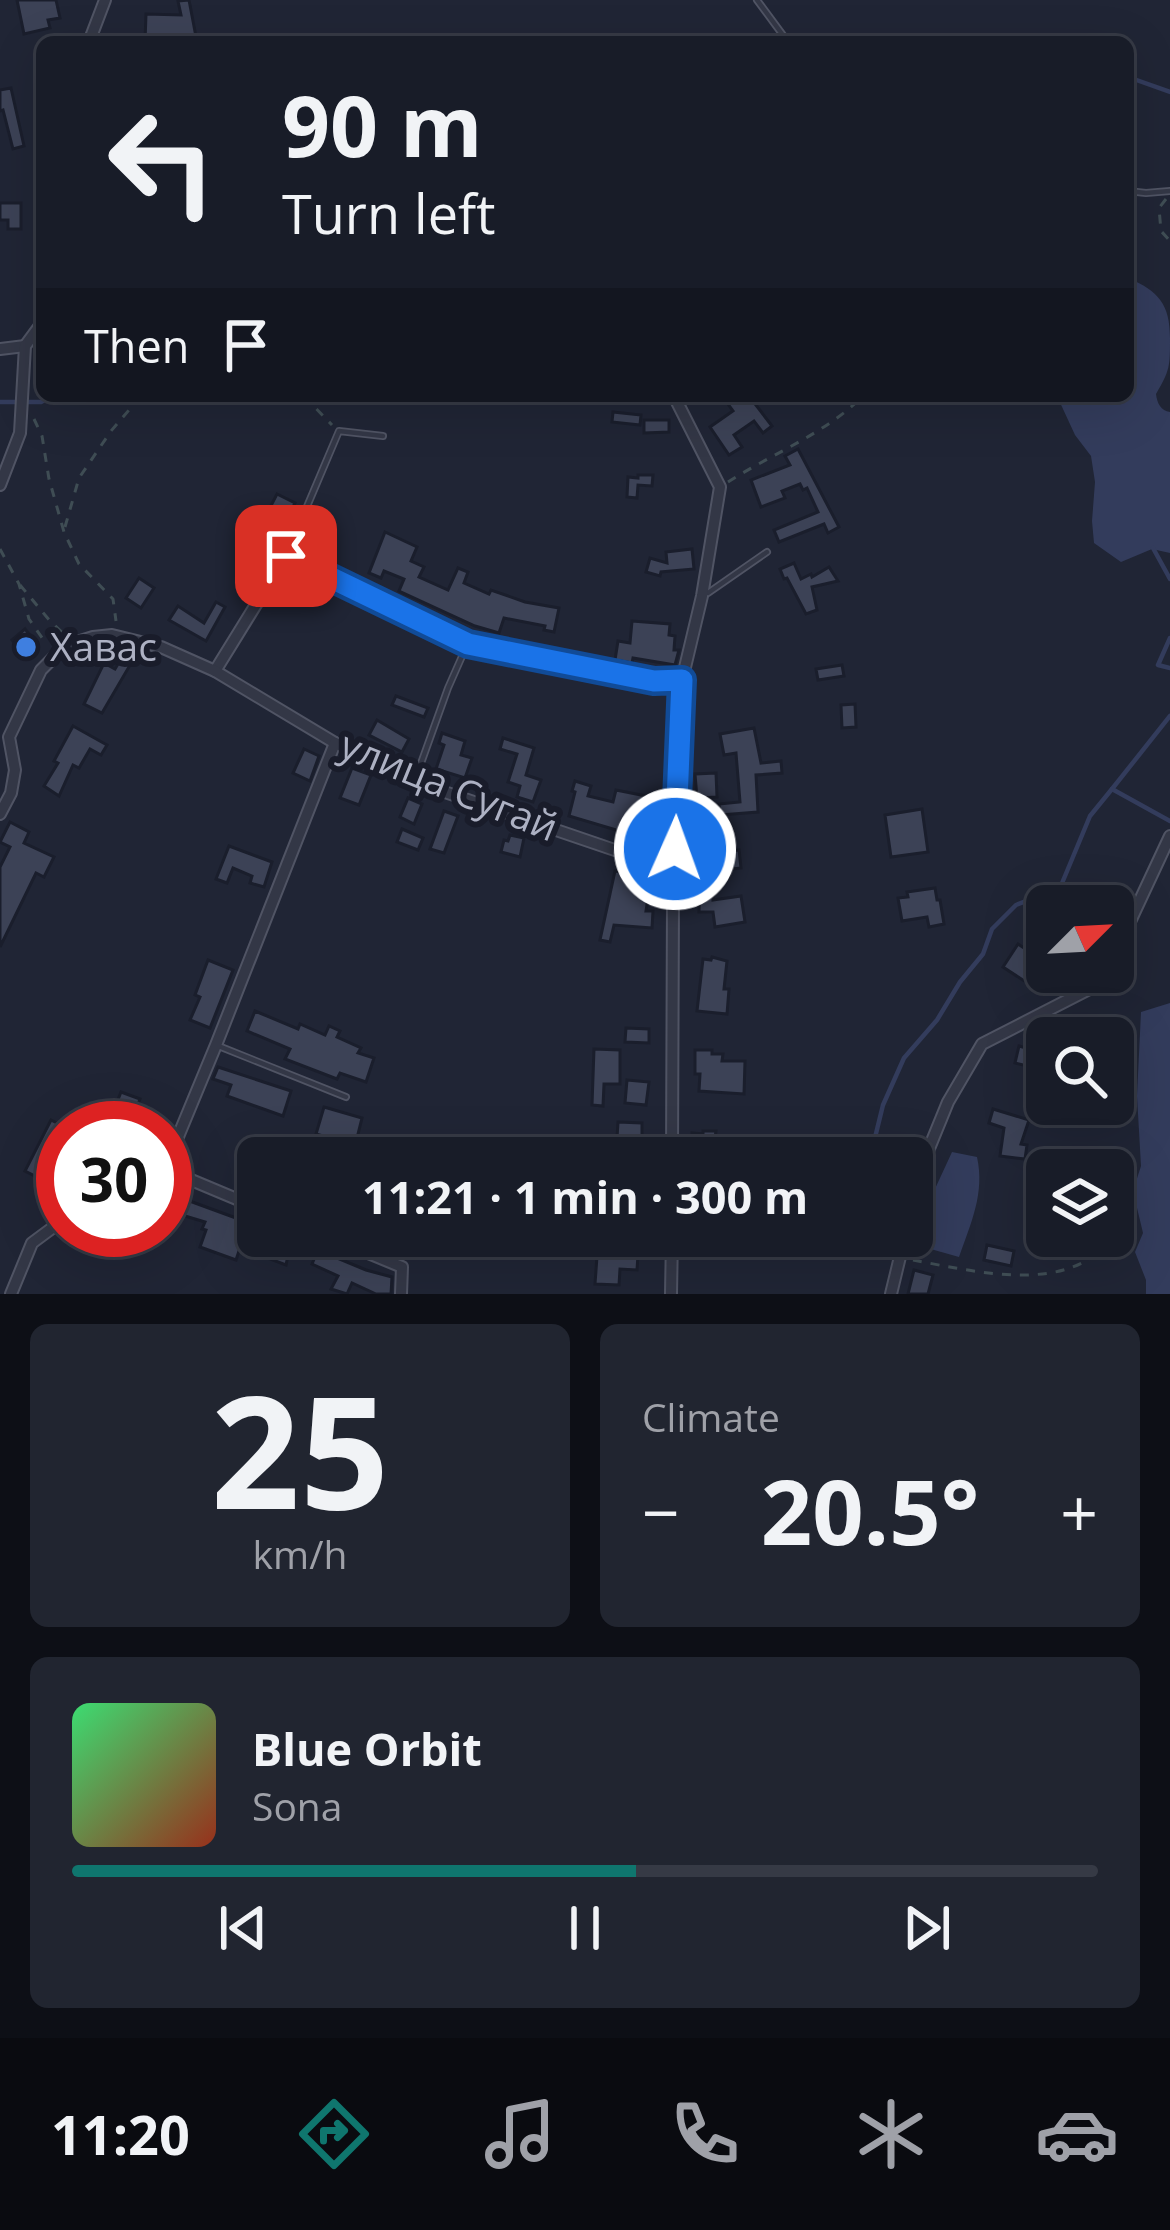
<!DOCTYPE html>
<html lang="en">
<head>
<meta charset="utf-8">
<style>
	body { margin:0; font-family:"Open Sans",sans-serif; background:#212530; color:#f1f3f6; height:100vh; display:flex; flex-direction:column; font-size:45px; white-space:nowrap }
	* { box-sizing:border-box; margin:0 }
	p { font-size:39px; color:#9fa1a8 }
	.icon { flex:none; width:66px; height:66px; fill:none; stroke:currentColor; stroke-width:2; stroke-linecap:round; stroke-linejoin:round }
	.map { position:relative; height:1294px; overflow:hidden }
	.details { display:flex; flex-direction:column; gap:30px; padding:30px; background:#0d0f16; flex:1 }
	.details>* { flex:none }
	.banner { position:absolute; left:36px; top:36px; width:1098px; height:366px; border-radius:18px; box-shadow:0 12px 48px #0002,0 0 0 3px #363a45; background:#181c28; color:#f1f3f6; overflow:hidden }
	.needle { width:78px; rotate:66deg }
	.controls { position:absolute; left:1026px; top:885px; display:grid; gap:24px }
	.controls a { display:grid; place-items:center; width:108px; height:108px; border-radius:18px; background:#181c28; box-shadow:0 12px 48px #0002,0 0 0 3px #363a45; font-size:60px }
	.speed { position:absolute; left:36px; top:1101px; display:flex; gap:24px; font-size:60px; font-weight:700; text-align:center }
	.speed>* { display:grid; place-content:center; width:156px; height:156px; border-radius:50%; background:#181c28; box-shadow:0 12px 48px #0002,0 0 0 3px #363a45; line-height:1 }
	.speed .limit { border:18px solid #d22; background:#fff; color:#111 }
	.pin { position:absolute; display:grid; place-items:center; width:102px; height:102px; color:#fff; margin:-51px; border-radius:24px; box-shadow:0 6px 18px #0006 }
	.me { position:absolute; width:132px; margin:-66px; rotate:2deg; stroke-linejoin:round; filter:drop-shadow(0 0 9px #0008) }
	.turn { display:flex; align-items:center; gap:42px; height:252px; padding:0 48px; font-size:54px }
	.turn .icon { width:156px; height:156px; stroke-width:2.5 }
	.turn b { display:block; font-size:84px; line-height:102px }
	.then { display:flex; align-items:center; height:114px; padding:0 48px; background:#0003; gap:24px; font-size:45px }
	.big { font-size:90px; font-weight:700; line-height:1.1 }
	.details .tile { flex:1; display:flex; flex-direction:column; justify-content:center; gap:18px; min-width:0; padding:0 42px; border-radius:18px; background:#212530 }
	.details .dial { align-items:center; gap:0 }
	.dial b { font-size:156px; line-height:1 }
	.song { display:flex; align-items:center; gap:36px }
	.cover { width:144px; height:144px; border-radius:18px; background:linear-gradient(135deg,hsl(140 70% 55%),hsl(10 70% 35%)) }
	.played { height:12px; border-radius:6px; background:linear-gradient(90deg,#0f766e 55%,#363a45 55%) }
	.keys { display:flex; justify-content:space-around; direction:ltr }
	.heat { display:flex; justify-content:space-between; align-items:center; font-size:66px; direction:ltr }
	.details .tiles { flex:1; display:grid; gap:30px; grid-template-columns:1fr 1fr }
	.tile:last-child { grid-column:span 2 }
	.trip { position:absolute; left:237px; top:1137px; width:696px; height:120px; border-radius:18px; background:#181c28; box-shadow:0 12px 48px #0002,0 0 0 3px #363a45; font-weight:700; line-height:120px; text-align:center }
	.tab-bar { display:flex; height:192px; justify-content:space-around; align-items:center; background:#0a0b10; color:#9fa1a8 }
	.tab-bar .icon { width:84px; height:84px }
	.tab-bar .current { color:#0f766e }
	.tab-bar b { font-size:54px; color:#f1f3f6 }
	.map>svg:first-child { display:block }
</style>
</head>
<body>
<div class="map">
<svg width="1170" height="1294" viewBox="0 0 1170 1294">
	<rect width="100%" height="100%" fill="#202535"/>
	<g fill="#333c5c">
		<path d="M1128,278C1159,291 1170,305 1170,338C1170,367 1170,370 1156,394C1157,403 1161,411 1170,412V553L1152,549L1121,562L1094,543L1092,521L1095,482L1091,456L1075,435L1057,396H1128Z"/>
		<path d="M1170,1003V1294H1146V1280L1135,1252L1143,1233L1133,1191L1141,1166L1137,1096L1141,1012Z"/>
		<path d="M952,1152L977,1157C985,1193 971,1223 959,1257L920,1246L928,1204Z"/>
	</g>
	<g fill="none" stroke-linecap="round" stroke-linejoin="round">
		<g stroke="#333c5c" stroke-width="4.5">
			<path d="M1128,77L1170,92"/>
			<path d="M0,402H41L52,396"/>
			<path d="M1153,548L1170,579"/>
			<path d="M1170,638L1158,665L1170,668"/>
			<path d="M1170,716L1112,789L1170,821"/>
			<path d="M870,1158L883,1105L904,1058L937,1020L960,982L983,954L992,929L1016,905L1060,888L1090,816L1112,789"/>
		</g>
	</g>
	<g fill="#3c4256" stroke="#1a1e2c" stroke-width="3">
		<path d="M17,0H56L60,18L48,20L50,28L24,34Z"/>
		<path d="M189,0L197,42H145L146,14L181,15L178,1Z"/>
		<path d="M11,88L24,146L13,149L3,110L0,111V90Z"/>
		<path d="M0,203H21V229H8V220H0Z"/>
		<path d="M739,396H749L772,426L763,433L754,421L734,435L742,447L729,455L710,427L733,411L728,404Z"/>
		<path d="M613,412L641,415L640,425L612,422Z"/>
		<path d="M644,420H669V432L644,433Z"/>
		<path d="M798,449L839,527L828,533L824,524L779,542L774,530L818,512L807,488L803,490L800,484L782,491L785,498L761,507L751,480L790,465L785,456Z"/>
		<path d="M638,475H653L652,486L638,485L637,498L627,497L628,477L638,478Z"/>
		<path d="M277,494L295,503L286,521L290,524L282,537L261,525Z"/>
		<path d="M309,528L333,538L326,556L302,547Z"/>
		<path d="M385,532L417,547L411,561L424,567L419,577L448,590L458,568L468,572L464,583L489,594L491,590L525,602L559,608L554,632L544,630L545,626L504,618L499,633L475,626L399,591L404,579L384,571L381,578L369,573Z"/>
		<path d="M692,549L694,569L661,572L660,576L646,572L650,558L667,563L666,552Z"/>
		<path d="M794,563L801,579L811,574L812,577L829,567L838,581L812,587L817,610L806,614L787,578L784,579L780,569Z"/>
		<path d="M139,578L154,588L141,608L126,598Z"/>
		<path d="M216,602L225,607L206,641L169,620L178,606L204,623Z"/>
		<path d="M632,621L670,624L669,635L675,636L674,650H679L675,665L633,658L632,663L615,660L618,641L630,643Z"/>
		<path d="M25,629L38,645L25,656L12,640Z"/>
		<path d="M127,649L136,651L133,660L102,713L84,704L104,663L115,669Z"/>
		<path d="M842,665L844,676L818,680L816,669Z"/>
		<path d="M396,696L428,708L424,717L392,705Z"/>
		<path d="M855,704L856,727L842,728L841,705Z"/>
		<path d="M377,720L409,739L402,752L369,735Z"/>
		<path d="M73,726L107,745L101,755L90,749L79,768L73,765L59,796L44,786L58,763L54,761Z"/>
		<path d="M754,728L761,763L781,761L782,773L756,775L758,812L720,815L719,804L740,802L736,753L724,755L720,734Z"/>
		<path d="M442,733L465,741L461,755L472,758L465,778L436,769L444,745L439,743Z"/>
		<path d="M503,738L534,748L526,775L541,780L533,802L517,797L520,786L508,782L517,754L500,749Z"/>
		<path d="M304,749L319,756L310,781L293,773Z"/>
		<path d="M352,768L371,775L359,805L340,798Z"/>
		<path d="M716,773L717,797L697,798L695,774Z"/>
		<path d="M575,781L591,786L588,796L613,802L616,790L646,796L641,820L658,824L655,838L636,834L634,843L619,839L620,831L569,816L575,792L572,791Z"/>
		<path d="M408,798L422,804L414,824L400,817Z"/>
		<path d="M922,809L928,852L891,857L885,815Z"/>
		<path d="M444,811L458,816L444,853L430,849Z"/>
		<path d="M717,819L720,852L739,850L741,868L714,871L713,900L741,896L745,922L715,927L713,912H699L700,869L696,821Z"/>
		<path d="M10,822L29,832L24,843L54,857L44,877L36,873L0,947V867L10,847L0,842Z"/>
		<path d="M402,829L423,838L418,850L397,842Z"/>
		<path d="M510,835L524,838L520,857L501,852L504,840L508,841Z"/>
		<path d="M229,846L272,862L264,887L250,883L252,876L233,868L227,883L216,879Z"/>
		<path d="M615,871L641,875L650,885L646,911H653L652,928L614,925L610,942L600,940Z"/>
		<path d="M935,888L937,900H940L944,924L929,927L927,917L902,921L898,898L908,897L907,892Z"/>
		<path d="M1018,944L1045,962L1036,975L1047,983L1041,992L1003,967Z"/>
		<path d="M712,957L727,961L724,989H729L727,1014L697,1011L703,959L711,960Z"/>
		<path d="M208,960L233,970L210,1028L190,1020L200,997L195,995Z"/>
		<path d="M255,1011L298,1029L300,1024L325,1035L329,1026L340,1031L337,1037L361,1048L358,1053L374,1058L366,1082L340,1073L337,1079L285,1059L290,1049L247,1031Z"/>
		<path d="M626,1028L649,1029V1043L625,1042Z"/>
		<path d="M1019,1046L1044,1053L1040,1069L1015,1063Z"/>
		<path d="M594,1049L620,1050V1084H604L603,1106L592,1105Z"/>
		<path d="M695,1050H712V1054H723L722,1061H745L744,1094L699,1091L700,1074H695Z"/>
		<path d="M218,1067L291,1091L283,1116L227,1096L231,1085L213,1079Z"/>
		<path d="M1044,1069H1047V1097L1041,1119L1030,1116Z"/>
		<path d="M627,1080L649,1082L646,1105L625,1103Z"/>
		<path d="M121,1092L140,1099L129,1128L110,1120Z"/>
		<path d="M324,1107L362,1118L352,1158H336L341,1141L316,1134Z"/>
		<path d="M993,1109L1029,1120L1021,1144L1027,1145L1025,1159L1000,1156L1004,1128L989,1123Z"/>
		<path d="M51,1120L63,1126V1177L54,1173L49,1183L25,1171Z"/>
		<path d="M618,1122L642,1123V1139L617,1138Z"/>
		<path d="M703,1131H716L715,1138H738V1152L692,1151V1133L703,1134Z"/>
		<path d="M165,1192L236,1218L239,1211L252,1216L249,1223L258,1227V1236H279L291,1241L286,1265L270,1259L272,1254L242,1242L236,1260L200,1247L206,1230L202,1229L205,1222L165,1210Z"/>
		<path d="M626,1238L639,1239L637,1270L620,1269L619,1285L595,1284L598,1243L626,1245Z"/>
		<path d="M987,1245L1014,1251L1011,1266L984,1260Z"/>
		<path d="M318,1250L366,1270L392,1277L391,1294H376L352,1283L347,1294L331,1289L338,1276L312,1264Z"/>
		<path d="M914,1270L933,1275L928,1294H908Z"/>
	</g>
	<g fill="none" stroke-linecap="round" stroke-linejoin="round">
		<g stroke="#505464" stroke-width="8">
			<g id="lane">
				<path d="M757,0L788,42"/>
				<path d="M1128,191L1146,193L1170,191"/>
				<path d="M286,556L339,431L383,436"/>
				<path d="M708,593L767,552"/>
				<path d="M415,780L448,688L467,645"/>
				<path d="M216,1045L346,1097"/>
				<path d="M819,1236L900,1257"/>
			</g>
		</g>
		<g stroke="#505464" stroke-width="14">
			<g id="street">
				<path d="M89,42L105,0"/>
				<path d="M0,349L25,346"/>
				<path d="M0,485L20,433L25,346L42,323"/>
				<path d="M215,671L286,556L468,644L654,681L682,680"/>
				<path d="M0,814L11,793L15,770L9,737L41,670L58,653L74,643L93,637L112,635L161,647L215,671L335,743L433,788L641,859L673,899"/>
				<path d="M641,859L675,849"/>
				<path d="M1113,958L1170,836"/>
				<path d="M672,1158L673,899L682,680L702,596L720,487L674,396"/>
				<path d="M165,1168L216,1045L335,743"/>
				<path d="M165,1169L258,1208"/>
				<path d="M912,1206L921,1168L948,1102L982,1044L1101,983L1106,972"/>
				<path d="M327,1236L402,1267L401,1294"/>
				<path d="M11,1294L32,1243L63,1220"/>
				<path d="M671,1294L672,1236"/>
				<path d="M891,1294L905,1236"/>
			</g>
		</g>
		<g stroke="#3f4d54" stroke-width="3" stroke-dasharray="9 9" stroke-linecap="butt">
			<path d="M1166,199L1159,208L1161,231L1170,241"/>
			<path d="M304,396L332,425"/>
			<path d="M34,419L42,436L49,479L64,532L79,564L113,599L116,621"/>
			<path d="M728,482C773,453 825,434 863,396"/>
			<path d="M65,527L79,478L111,431L141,396"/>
			<path d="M0,549L19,584L29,619L47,645"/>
			<path d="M20,585L50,621L66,636"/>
			<path d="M913,1260C981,1273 1069,1294 1111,1239"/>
		</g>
		<use href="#lane" stroke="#333746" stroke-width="4.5"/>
		<use href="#street" stroke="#333746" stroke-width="10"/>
	</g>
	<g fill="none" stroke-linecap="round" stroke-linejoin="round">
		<g stroke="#114b97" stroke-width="30">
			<path id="route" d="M286,556L468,644L654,681L682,680L675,849"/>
		</g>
		<use href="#route" stroke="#1a73e8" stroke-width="21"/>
	</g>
	<circle fill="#3f7fe0" stroke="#191c2a" stroke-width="4.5" cx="26" cy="647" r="12"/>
	<g text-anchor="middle" stroke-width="12" stroke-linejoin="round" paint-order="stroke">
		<g font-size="39" fill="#adb1c3" stroke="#191c2a" text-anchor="start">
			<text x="50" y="661">Хавас</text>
		</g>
		<g font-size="39" fill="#adb1c3" stroke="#191c2a">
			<text transform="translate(449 786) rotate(22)" y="14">улица Сугай</text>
		</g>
	</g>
</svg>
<div class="controls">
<a><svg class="needle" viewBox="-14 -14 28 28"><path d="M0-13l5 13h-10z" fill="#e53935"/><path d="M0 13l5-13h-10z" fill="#9fa1a8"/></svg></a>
<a><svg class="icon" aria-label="search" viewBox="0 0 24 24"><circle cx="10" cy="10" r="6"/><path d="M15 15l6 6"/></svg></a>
<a><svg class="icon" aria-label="layers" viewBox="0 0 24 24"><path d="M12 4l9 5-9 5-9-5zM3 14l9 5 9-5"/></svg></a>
</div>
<div class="speed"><div class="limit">30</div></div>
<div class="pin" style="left:286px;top:556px;background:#d93025"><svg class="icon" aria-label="arrive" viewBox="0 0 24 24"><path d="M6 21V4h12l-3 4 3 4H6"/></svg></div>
<svg class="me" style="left:675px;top:849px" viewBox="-20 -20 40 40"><circle r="17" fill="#1a73e8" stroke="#fff" stroke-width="3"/><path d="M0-11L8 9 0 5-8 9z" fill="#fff"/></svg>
<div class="trip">11:21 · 1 min · 300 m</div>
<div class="banner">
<div class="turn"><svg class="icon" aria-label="left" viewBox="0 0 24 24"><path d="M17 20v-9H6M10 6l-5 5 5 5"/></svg><div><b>90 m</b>Turn left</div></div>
<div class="then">Then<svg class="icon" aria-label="arrive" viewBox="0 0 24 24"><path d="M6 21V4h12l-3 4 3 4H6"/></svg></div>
</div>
</div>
<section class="details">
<div class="tiles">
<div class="tile dial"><b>25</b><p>km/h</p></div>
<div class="tile"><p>Climate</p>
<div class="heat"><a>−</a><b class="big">20.5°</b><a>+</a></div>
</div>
<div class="tile">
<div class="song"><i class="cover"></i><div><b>Blue Orbit</b><p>Sona</p></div></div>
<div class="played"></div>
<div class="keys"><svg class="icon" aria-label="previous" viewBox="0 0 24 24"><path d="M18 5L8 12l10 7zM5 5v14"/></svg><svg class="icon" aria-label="pause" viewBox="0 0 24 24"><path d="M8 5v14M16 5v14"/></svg><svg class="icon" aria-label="next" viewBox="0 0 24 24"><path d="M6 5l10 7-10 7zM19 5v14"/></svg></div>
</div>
</div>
</section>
<nav class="tab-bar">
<b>11:20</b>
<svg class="icon current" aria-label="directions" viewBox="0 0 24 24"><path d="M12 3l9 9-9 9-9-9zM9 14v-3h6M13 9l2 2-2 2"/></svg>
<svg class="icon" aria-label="music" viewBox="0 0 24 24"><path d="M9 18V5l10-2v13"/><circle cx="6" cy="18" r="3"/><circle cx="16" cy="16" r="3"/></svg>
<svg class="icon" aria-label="phone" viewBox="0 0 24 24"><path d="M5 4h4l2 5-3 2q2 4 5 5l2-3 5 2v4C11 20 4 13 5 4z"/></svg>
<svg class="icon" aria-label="climate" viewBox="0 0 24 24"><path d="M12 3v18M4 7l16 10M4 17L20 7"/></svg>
<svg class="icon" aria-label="car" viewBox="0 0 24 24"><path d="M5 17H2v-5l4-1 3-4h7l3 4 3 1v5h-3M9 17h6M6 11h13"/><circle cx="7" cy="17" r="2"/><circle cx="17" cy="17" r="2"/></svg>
</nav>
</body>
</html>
